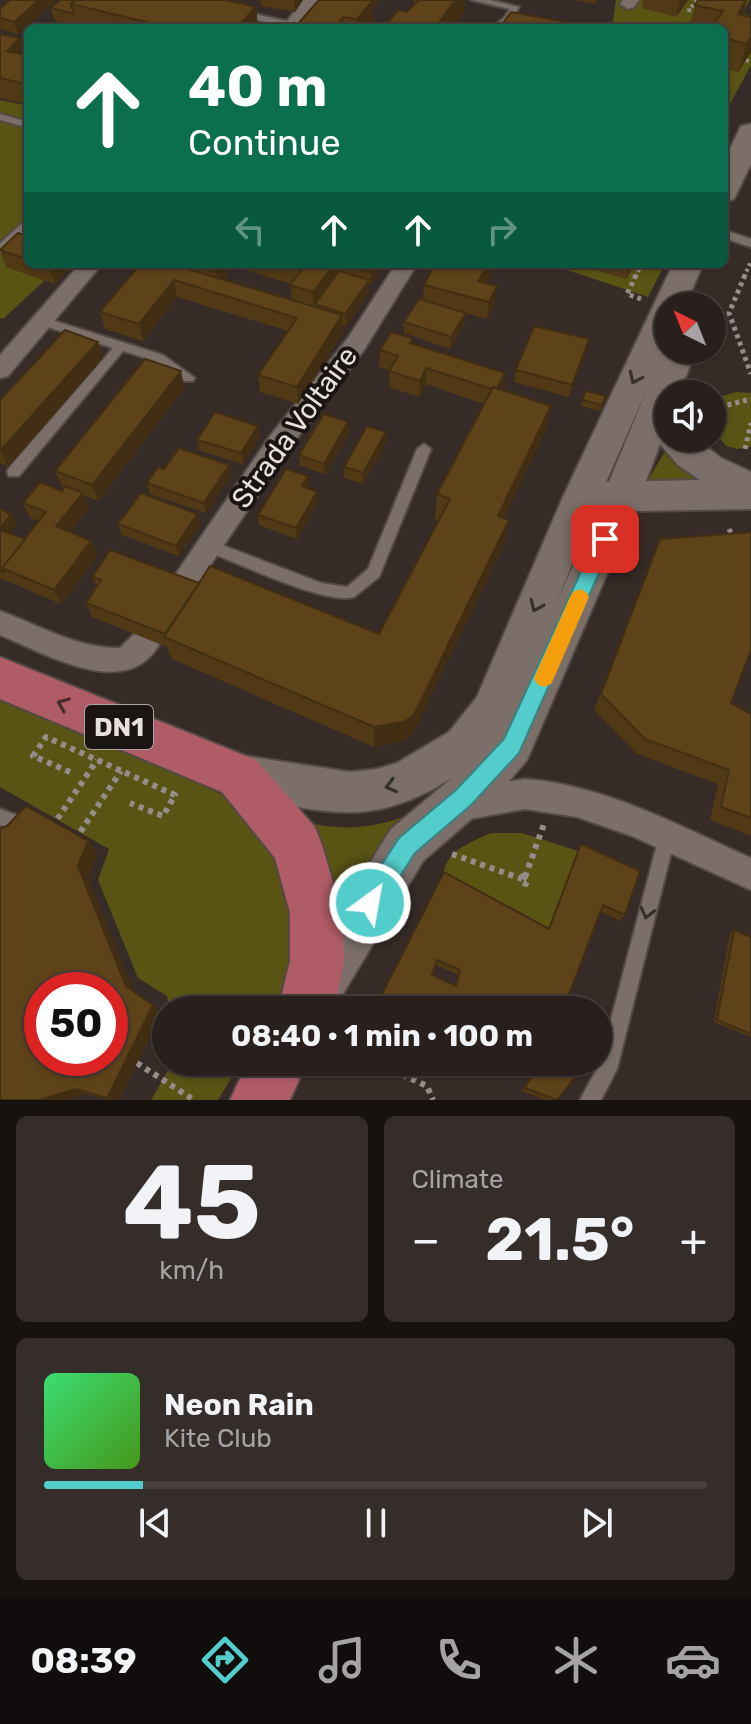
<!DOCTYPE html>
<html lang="en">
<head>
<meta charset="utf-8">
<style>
	body { margin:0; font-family:Rubik,sans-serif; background:#352d2a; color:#f1f3f6; height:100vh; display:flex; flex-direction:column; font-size:30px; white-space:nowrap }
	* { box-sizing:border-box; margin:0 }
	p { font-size:26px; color:#a5a3a4 }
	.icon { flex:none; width:44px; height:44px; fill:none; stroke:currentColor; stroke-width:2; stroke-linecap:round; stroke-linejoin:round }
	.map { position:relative; height:1100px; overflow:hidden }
	.side { display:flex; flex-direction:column; gap:16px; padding:16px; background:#171210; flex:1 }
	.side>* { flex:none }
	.banner { position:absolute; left:24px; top:24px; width:704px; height:244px; border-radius:12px; box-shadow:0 2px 6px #0004,0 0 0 2px #453e3b; background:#0b6e4f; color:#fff; overflow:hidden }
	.needle { width:52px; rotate:317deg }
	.controls { position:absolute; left:654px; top:292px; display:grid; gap:16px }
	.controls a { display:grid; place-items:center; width:72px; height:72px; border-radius:50%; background:#29201d; box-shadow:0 2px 6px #0004,0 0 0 2px #453e3b; font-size:40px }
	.speed { position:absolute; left:24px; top:972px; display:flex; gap:16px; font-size:40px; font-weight:700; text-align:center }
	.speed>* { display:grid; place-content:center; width:104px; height:104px; border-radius:50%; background:#29201d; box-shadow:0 2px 6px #0004,0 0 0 2px #453e3b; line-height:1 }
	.speed .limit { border:12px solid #d22; background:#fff; color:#111 }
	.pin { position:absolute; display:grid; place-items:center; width:68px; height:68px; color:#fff; margin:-34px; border-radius:16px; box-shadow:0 4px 12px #0006 }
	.me { position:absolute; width:88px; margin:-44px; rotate:32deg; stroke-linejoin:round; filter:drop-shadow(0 0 6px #0008) }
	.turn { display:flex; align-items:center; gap:28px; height:168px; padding:0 32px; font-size:36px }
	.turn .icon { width:104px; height:104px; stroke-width:2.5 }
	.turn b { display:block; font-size:56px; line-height:68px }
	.lanes { display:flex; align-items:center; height:76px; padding:0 32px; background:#0003; justify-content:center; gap:40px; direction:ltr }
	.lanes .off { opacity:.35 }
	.big { font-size:60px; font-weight:700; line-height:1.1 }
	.side .tile { flex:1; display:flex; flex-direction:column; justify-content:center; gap:12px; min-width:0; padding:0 28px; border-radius:12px; background:#352d2a }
	.side .dial { align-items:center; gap:0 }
	.dial b { font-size:104px; line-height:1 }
	.song { display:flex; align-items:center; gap:24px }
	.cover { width:96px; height:96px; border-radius:12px; background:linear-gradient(135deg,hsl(140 70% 55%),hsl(100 70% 35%)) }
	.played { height:8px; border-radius:4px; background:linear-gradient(90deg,#53cdcb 15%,#453e3b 15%) }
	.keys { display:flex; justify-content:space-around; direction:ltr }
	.heat { display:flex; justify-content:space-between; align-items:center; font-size:44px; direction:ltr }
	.side .tiles { flex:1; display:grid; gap:16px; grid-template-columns:1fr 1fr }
	.tile:last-child { grid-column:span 2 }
	.trip { position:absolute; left:152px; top:996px; width:460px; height:80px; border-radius:40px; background:#29201d; box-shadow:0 2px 6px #0004,0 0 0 2px #453e3b; font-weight:700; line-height:80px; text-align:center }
	.menu { display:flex; height:128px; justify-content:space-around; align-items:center; background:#100d0c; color:#a5a3a4 }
	.menu .icon { width:56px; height:56px }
	.menu .active { color:#53cdcb }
	.menu b { font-size:36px; color:#f1f3f6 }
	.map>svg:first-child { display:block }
</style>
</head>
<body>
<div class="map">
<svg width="751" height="1100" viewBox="0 0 751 1100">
	<rect width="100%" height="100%" fill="#372b27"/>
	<g fill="#595314">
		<path d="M616,0H750L742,13L751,16V47L739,26L612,28Z"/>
		<path d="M751,52V65L724,115V68L738,72Z"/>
		<path d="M0,100L28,106V251L7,267L45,280L3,319L0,318Z"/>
		<path d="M549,264H665L648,297Z"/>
		<path d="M736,392L751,393V447L737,449L726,446C713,432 706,416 716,398Z"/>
		<path d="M670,443L707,478L648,480Z"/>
		<path d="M0,695L243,804L286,869L298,952L272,1010H169L167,996L138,978L98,880L109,849L0,787Z"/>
		<path d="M410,814L337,918L304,822C341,831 375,829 410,814Z"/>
		<path d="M491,833H522L578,851L546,935L443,878C444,851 469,843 491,833Z"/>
		<path d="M173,1062H241L218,1100H151Z"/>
	</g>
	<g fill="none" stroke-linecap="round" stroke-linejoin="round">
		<g stroke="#534945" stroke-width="4">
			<g id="lane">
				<path d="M471,0H490L519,7C512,20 507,28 491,28L504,18L510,9Z"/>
				<path d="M242,11L295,23L297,25L292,28L239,16V12Z"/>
				<path d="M0,114L28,122V128L0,120Z"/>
				<path d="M28,218V228L4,252L0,253V243Z"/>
				<path d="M724,230L751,239V247L724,238Z"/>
				<path d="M42,317L163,355L195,378L193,381H185L155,361L123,351L19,476H9L7,472L9,468L113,348L38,324V318Z"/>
				<path d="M424,444L431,449L379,577L354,597C325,605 236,562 204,550L202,546L204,542L209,540L321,583L347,587L368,569L417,449Z"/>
				<path d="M0,809L22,817L24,823L22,829L16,831L0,825Z"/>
				<path d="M667,829L673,831L675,837L617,1069L601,1100H580L599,1065L659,837L661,831Z"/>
			</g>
		</g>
		<g stroke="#534945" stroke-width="4">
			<g id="street">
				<path d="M303,0H320L299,28H282Z"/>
				<path d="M623,0H639L634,7L628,9L620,4Z"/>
				<path d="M80,264H102L8,376L0,378V355Z"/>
				<path d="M396,264H417L364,350L288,450L189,597L180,600L171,597L167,589L171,581L270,436L348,338Z"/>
				<path d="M0,611C38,625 79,649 120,648L138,630L148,627L158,630L162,639C131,705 47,654 0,635Z"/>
				<path d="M525,779C605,785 679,826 751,858V890L632,836L577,817L525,809L458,821L447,816L443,806L447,796L492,784Z"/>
			</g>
		</g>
		<g stroke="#534945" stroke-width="4">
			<g id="secondary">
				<path d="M751,124V164L734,199L724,202V161L741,126Z"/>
				<path d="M673,264H703L685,306H668V350H696L679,394H668V438H695L721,458L751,472V509L634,511L527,760L492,801L423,861L335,1007L329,1010L301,1007L293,990L301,973L391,829L453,777C371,830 328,811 239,797L224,791L217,776L224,761L239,755L350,772L377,769L397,763L449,732L477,697L563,497ZM648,387L609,482H606ZM660,444L678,465L700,480L646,481ZM594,510L597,511L556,604Z"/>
			</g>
		</g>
		<g stroke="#534945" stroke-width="4">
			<g id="primary">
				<path d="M0,657L256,760L315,827L322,845L342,913L344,961L334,1010H278L290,961V913L275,858L222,792L0,699Z"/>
				<path d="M248,1062H307L290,1100H230Z"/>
			</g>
		</g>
		<g stroke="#968c89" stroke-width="4" stroke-dasharray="3 3" stroke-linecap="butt">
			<path d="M697,0L689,10L700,13"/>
			<path d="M746,60L751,62"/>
			<path d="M635,277L642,264"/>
			<path d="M744,277L751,261"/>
		</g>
		<g stroke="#968c89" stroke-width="5" stroke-dasharray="4 4" stroke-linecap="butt">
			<path d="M636,275L627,294L641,299"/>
			<path d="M745,275L729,313L751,374"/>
			<path d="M712,409L751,399"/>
			<path d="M745,449L751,423"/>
			<path d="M729,529L734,539"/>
		</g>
		<g stroke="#968c89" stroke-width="6" stroke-dasharray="5 5" stroke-linecap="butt">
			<path d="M70,772L33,756L46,737L175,795L163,816L130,803"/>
			<path d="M452,854L522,879"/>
			<path d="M523,876L528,878L526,884L521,882Z"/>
			<path d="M525,877L544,824"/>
			<path d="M375,1062L427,1086L433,1100"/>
			<path d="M137,1063L194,1100"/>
		</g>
		<use href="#lane" fill="#7c6f6a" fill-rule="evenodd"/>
		<use href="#street" fill="#7c6f6a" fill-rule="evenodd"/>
		<use href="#secondary" fill="#7c6f6a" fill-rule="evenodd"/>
		<use href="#primary" fill="#b05c66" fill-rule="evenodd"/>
		<g stroke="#968c89" stroke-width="6" stroke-dasharray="5 5" stroke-linecap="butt">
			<path d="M52,827L97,760"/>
			<path d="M75,840L121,771"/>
		</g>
	</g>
	<g fill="#513916" fill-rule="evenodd">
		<path d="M10,0H54V2L18,34L0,29V9Z"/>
		<path d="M60,0L256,7L258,28H87L54,20L51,8Z"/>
		<path d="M260,0H303L295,12L261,6Z"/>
		<path d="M319,0H379L373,7V28H294Z"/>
		<path d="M414,0H465L464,12L453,28H387V24L407,12L413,5Z"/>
		<path d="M574,0H596L595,4Z"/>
		<path d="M643,0H688L676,17L642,8Z"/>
		<path d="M695,5L751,17V52L738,72L724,68V28H689Z"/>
		<path d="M0,34L20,38L25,55H28V105L0,98Z"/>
		<path d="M28,236V264H73L55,284L6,267L0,250Z"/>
		<path d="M140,264H225L227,278L225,280L291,300V284L227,264H383L371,284L369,283V292L346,326L343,325V332L298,404L260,392L258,375L288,331L177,297L143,341L105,329L100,312Z"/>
		<path d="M575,264H635L626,279Z"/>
		<path d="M494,267L485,282L495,303L487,319L459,311L466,313L464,325L450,349L404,333V322L423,300L424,285Z"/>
		<path d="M589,339L586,351L569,397L514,382L516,370Z"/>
		<path d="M412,343L502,390L551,406L545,432L504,518V544L412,735L403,741L374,747L172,659L167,647L92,617L86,603L97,587L92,577L199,583L379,634L438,521L435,519L437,494L484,404L426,384L419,397L389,387L390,370L379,367L380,350Z"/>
		<path d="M103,358L8,467L0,463V400Z"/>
		<path d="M181,371L184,388L98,501L83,495L89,508L70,532L91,541L97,556L61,604L0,578V509L11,514L17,524L9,533L25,539L39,521L30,518L23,503L62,491L64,487L62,486L55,471Z"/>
		<path d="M586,391L606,396L600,411L581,406Z"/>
		<path d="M348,422L349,433L325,474L300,466L299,455Z"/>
		<path d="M258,426L260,437L243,464L200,451L197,440Z"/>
		<path d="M386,443L363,484L344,478V467Z"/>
		<path d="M164,469L231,475L206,513L150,494L147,483Z"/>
		<path d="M308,476V488L318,502L297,539L259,525L258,515Z"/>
		<path d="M118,524L200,525L179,556L122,535Z"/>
		<path d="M660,539L731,703L751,714V836L710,820L718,784L637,754L594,710Z"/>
		<path d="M88,841L97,854L88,878L133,991L153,1005L161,1013L119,1100H108L86,1094L67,1100H0Z"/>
		<path d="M581,844L625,915L620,921L600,911L563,1010H374L444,872L548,929ZM436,965L458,975L455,986L433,975Z"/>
		<path d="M734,930L751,937V1037L714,1022L730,933Z"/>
		<path d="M535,1062H587L557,1100H545L522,1091L538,1064Z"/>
	</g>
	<g fill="#422e12">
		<path d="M39,0H54V2L18,34L14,22Z"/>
		<path d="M294,0H303L295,12Z"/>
		<path d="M358,0H379L373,7V28H357Z"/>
		<path d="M455,0H465L464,12L453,28H435Z"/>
		<path d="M680,0H688L676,17Z"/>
		<path d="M747,0L739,25L730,42L738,14Z"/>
		<path d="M256,7L258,28H236Z"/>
		<path d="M343,17L344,28H335Z"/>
		<path d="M20,38L27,60L7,51Z"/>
		<path d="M751,38V52L738,72L747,44Z"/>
		<path d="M52,264H73L55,284L49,267Z"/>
		<path d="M222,264H225L227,278L219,289L216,272Z"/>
		<path d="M334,264L335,280L315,304L314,309L313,292Z"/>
		<path d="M376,264H383L371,284V272Z"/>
		<path d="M488,264H494V267L477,298L478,281Z"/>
		<path d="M630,264H635L626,279Z"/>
		<path d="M174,280L177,297L143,341L139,324Z"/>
		<path d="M369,280V292L346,326L345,314Z"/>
		<path d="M497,286L495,303L487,319L489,302Z"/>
		<path d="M466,313L464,325L450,349L451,337Z"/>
		<path d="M342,315L343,332L298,404L297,387Z"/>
		<path d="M589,339L586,351L569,397L572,385Z"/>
		<path d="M98,342L103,358L8,467L1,451Z"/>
		<path d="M426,368V384L419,397L420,381Z"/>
		<path d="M181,371L184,388L98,501L92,485Z"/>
		<path d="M505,373L503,389L494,407L496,390Z"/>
		<path d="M551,406L545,432L494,541L498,516Z"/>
		<path d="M348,422L349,433L325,474L324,464Z"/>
		<path d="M258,426L260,437L243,464L241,453Z"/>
		<path d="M386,432V443L363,484V473Z"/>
		<path d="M229,465L231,475L206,513L204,503Z"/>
		<path d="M308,476L309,487L303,497L302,486Z"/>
		<path d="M317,492L318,502L297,539L296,528Z"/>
		<path d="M83,493L89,508L63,541L56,526Z"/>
		<path d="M11,514L17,524L4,540L0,532V528Z"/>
		<path d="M197,514L200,525L179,556L176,546Z"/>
		<path d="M509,520L504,544L412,735L403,741L374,747V727Z"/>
		<path d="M91,541L97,556L61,604L54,590Z"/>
		<path d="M88,841L97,854L88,878L135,994L126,986L78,866Z"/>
		<path d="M153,1005L161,1013L119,1100H112L107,1098Z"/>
		<path d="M75,1089L86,1094L67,1100H41Z"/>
	</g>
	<g fill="#5e421a" stroke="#422e12" stroke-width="2" fill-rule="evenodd">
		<path d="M10,0H39L14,22L0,18V9Z"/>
		<path d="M60,0H76L71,4L74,14L51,8Z"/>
		<path d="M76,0H227L256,7L236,28H171L71,4Z"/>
		<path d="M319,0H368L373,1L357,19L343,17L335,28H294Z"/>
		<path d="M419,0H455L435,28H397L398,26L387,24L398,10L407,12Z"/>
		<path d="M698,0H746L738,14L751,17V38L747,44L724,38V28H711L723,11L695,5Z"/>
		<path d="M511,12L583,25L581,28H499Z"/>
		<path d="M0,34L20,38L7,51L28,55V85L0,78Z"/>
		<path d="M18,233L28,236V260L0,250Z"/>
		<path d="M140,264H171L342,315L297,387L258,375L297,318L174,280L139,324L100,312Z"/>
		<path d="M192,264H222L216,272Z"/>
		<path d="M279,264H334L313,292L290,285L301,271Z"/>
		<path d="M341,264H376L371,272Z"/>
		<path d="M435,264H488L478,281L497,286L489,302L424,285Z"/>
		<path d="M339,271L369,280L345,314L315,304Z"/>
		<path d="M419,299L466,313L451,337L404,322Z"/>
		<path d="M534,326L589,339L572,385L516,370Z"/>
		<path d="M65,330L98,342L0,451V400Z"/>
		<path d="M391,332L413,339L410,343L505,373L497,388L493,387L492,389L426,368L420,381L389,371L398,356L380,350Z"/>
		<path d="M145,359L181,371L92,485L55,471Z"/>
		<path d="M493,387L551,406L498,516L509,520L414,715L404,722L374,727L164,637L210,566L379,634L450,499L437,494Z"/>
		<path d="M586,391L606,396L602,405L582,400Z"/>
		<path d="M215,412L258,426L241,453L197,440Z"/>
		<path d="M324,414L348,422L324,464L299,455Z"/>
		<path d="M367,426L386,432L363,473L344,467Z"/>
		<path d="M179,448L229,465L204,503L147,483L158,467L164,469Z"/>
		<path d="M286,469L308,476L302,486L317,492L296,528L258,515Z"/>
		<path d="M40,482L62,491L65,486L83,493L56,526L91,541L54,590L2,568L46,512L23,503Z"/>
		<path d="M141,493L197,514L176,546L118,524Z"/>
		<path d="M0,509L11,514L0,528Z"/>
		<path d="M0,530L25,539L2,568L4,572L0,571Z"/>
		<path d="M751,532V650L731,703L751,714V818L721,807L729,770L645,739L601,694L660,539Z"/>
		<path d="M110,550L199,583L165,634L86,603L101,580L92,577Z"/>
		<path d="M26,806L88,841L78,866L126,986L153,1005L107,1098L75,1089L41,1100H0V828L7,826ZM42,990H110V1058H42Z"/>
		<path d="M581,844L640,871L625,915L603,905L563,1010H374L444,872L549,929ZM437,960L460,970L456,986L432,975Z"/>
		<path d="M734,930L751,937V1034L717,1020Z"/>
		<path d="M540,1062H587L557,1100L525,1088Z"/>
	</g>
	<defs><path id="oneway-chevron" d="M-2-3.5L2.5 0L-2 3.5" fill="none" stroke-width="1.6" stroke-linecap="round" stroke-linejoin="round" transform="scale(2)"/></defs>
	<g stroke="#37302d">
		<use href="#oneway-chevron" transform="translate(635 378) rotate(115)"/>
		<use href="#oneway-chevron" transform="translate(536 606) rotate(113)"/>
		<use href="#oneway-chevron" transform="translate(391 786) rotate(165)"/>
		<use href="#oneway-chevron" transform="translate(647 913) rotate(104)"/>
	</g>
	<use stroke="#472a2c" href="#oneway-chevron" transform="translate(63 704) rotate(-158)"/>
	<path fill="#53cdcb" stroke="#368584" stroke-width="2" d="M605,531L614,539L519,753L471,805L415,853L378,911L370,914L362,911L358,903L362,895L399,838L456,790L504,739L596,539Z"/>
	<path fill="#f59e0b" d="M580,589L586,592L589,597L554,678L551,684L544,687L537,684L534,678L570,597L573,592Z"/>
	<g text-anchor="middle" stroke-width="8" stroke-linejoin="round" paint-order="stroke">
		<rect fill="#1a1513" stroke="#aaa3a0" stroke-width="2" x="85" y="705" width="68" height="44" rx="6"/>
		<g font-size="26" font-weight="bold" fill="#e8e0dd">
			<text x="119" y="736">DN1</text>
		</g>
		<g font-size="28" fill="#e8e0dd" stroke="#1a1513">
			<text transform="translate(294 427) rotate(-54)" y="10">Strada Voltaire</text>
		</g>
	</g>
</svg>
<div class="controls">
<a><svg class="needle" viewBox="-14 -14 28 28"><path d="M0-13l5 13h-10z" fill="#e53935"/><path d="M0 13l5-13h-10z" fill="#a5a3a4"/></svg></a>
<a><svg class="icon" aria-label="sound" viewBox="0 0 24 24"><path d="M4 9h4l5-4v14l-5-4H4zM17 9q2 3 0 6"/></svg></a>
</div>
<div class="speed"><div class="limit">50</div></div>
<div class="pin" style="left:605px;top:539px;background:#d93025"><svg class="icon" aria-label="arrive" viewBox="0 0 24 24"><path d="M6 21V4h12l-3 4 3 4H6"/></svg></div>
<svg class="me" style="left:370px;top:903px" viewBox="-20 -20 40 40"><circle r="17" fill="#53cdcb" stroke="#fff" stroke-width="3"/><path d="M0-11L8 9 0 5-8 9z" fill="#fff"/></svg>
<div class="trip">08:40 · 1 min · 100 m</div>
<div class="banner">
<div class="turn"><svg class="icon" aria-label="ahead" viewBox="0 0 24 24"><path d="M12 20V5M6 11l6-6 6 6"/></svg><div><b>40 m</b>Continue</div></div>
<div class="lanes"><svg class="icon off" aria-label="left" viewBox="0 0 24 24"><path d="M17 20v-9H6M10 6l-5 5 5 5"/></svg><svg class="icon" aria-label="ahead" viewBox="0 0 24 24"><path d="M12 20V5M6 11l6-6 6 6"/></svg><svg class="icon" aria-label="ahead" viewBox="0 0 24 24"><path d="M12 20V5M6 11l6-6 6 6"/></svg><svg class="icon off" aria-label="right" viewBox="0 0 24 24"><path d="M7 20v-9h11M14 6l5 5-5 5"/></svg></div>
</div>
</div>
<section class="side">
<div class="tiles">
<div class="tile dial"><b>45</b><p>km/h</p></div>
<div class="tile"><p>Climate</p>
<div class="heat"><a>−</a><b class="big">21.5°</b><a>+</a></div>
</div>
<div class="tile">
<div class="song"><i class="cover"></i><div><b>Neon Rain</b><p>Kite Club</p></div></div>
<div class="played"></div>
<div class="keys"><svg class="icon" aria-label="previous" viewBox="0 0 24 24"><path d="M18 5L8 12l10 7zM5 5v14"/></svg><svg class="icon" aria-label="pause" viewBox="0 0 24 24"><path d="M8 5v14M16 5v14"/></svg><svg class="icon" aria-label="next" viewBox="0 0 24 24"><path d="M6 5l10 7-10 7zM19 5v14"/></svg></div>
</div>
</div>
</section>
<nav class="menu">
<b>08:39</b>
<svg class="icon active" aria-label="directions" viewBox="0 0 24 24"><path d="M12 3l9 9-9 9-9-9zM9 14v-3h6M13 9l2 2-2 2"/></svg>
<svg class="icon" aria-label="music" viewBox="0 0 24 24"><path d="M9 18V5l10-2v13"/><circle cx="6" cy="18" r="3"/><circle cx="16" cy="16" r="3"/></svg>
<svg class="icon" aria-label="phone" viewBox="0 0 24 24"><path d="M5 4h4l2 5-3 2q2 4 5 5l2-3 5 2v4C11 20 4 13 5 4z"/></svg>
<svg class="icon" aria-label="climate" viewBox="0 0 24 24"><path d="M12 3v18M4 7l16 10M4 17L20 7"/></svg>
<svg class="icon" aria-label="car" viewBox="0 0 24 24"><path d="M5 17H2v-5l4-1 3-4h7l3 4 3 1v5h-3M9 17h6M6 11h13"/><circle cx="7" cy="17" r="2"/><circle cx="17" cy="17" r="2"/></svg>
</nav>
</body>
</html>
